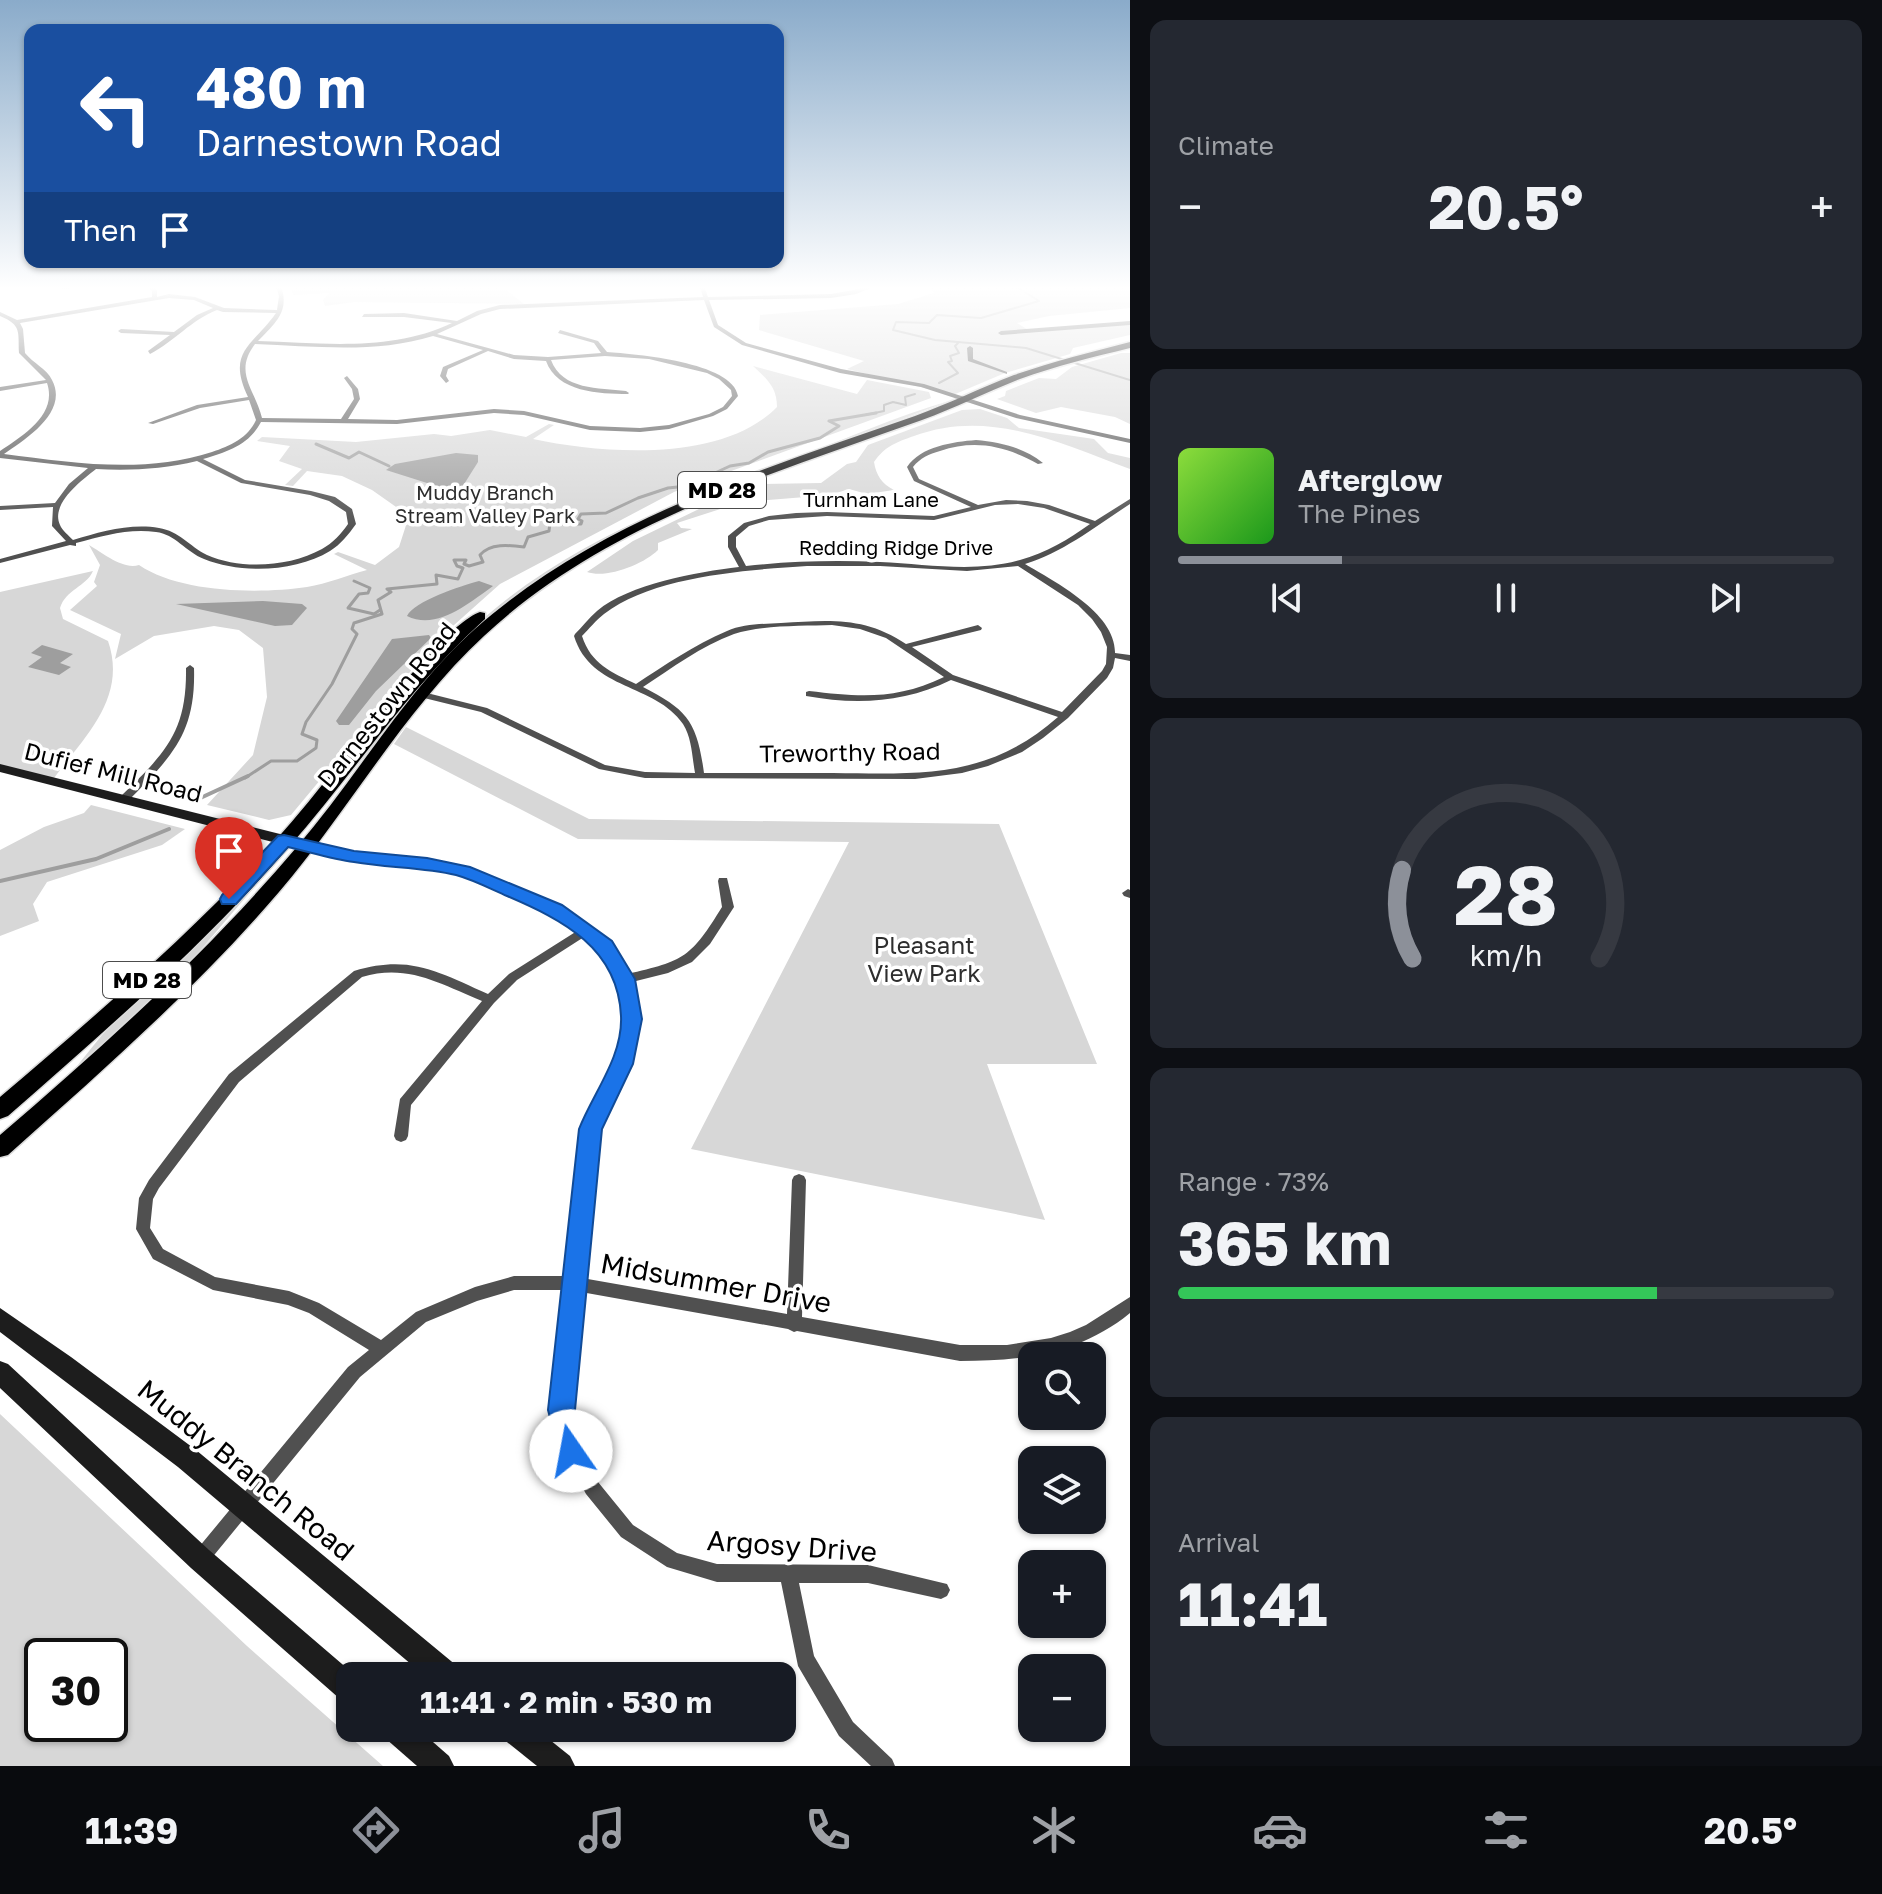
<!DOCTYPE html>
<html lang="en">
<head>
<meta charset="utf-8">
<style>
	body { margin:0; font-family:"Golos Text",sans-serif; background:#242831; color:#f1f3f6; height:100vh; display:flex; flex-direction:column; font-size:30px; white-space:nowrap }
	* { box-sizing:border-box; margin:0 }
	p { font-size:26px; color:#9ea1a6 }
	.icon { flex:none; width:44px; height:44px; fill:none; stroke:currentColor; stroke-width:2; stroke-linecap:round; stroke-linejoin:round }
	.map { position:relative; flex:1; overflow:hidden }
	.panel { display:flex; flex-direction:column; gap:20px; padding:20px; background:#0d0f14; width:752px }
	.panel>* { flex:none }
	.top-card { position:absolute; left:24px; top:24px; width:760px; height:244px; border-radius:16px; box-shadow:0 2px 6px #0004; background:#1a4fa0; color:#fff; overflow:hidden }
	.fabs { position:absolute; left:1018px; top:1342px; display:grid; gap:16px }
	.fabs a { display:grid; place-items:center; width:88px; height:88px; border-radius:16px; background:#171b24; box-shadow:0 2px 6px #0004; font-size:40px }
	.speed { position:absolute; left:24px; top:1638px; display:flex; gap:16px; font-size:40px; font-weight:700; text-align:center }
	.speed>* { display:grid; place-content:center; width:104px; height:104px; border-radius:50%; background:#171b24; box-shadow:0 2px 6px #0004; line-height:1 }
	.speed .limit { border:4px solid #111; border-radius:12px; background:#fff; color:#111 }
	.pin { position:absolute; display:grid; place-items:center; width:68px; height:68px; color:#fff; margin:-82px -34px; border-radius:50% 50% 50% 0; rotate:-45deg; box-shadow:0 0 8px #0007 }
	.pin .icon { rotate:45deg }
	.me { position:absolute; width:88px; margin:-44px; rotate:348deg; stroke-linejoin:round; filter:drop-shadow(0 0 6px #0008) }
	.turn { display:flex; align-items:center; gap:28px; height:168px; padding:0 40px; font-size:36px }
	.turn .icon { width:104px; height:104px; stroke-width:2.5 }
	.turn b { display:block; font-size:56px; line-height:68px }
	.then { display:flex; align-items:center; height:76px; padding:0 40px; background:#0003; gap:16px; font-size:30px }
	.big { font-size:60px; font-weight:700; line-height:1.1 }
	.panel .card { flex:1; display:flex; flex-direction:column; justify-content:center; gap:12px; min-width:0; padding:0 28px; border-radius:16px; background:#242831 }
	.panel .dial { align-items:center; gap:0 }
	.dial svg { height:208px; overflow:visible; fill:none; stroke:#363941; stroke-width:7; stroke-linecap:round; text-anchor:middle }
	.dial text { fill:#f1f3f6; stroke:none }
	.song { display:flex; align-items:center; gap:24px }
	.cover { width:96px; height:96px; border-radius:12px; background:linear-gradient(135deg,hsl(90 70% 55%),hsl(120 70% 35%)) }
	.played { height:8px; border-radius:4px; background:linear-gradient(90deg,#8c9099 25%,#363941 25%) }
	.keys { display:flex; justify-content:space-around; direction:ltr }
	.heat { display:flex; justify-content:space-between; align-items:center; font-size:44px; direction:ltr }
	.charge { height:12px; border-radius:6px; background:linear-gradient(90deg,#34c759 73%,#363941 0) }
	.trip { position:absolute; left:336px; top:1662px; width:460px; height:80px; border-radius:16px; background:#171b24; box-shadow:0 2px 6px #0004; font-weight:700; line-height:80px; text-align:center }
	.tabs { display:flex; height:128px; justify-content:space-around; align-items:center; background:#090b0e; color:#9ea1a6 }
	.tabs .icon { width:56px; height:56px }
	.tabs .on { color:#8c9099 }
	.tabs b { font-size:36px; color:#f1f3f6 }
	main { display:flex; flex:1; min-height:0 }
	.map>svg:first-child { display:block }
</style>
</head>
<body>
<main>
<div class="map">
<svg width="1130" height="1766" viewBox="0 0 1130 1766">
	<rect width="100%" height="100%" fill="#fff"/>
	<g fill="#d7d7d7" fill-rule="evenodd">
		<path d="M290,286H501L524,304L354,302L325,306L323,300L329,293L293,295Z"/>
		<path d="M929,286H1130V308L1049,316L1017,323L1030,331L1130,324V335L1073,348L1070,354L1005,373L953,395L847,369L864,361L759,330L760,315L898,304L934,293Z"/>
		<path d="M1121,353H1130V424L1115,417L1061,407L1036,413L997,399L1005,396L1006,391L1039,378L1056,379L1072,367Z"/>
		<path d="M753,366L857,394L867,380L929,392L931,398L674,492L500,584L435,642L291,815L269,820L207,805L253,755L267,697L263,648L239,630L214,626L154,636L115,659L121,634L70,610L97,586L94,582L100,565L89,545C103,553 123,570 139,565C180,593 259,594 307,587C327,584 348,575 367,570L334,554L338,552L375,565L399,547L409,516L372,490L342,476L307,471L293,486L285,485L302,469L279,461L290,446L257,441L262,437L356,442L434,434L451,436L490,430L526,437L549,424L554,425L533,439C604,454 722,463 777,407C777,387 767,379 753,366Z"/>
		<path d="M949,401L640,521L542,576L478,627L475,626C567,542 680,501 795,458C846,439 897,416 949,401Z"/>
		<path d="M980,409L1007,418L1019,428L1094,439L1108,453L1130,458V469C1060,443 989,408 914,436C897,442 885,446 874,462C876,475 882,484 894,490L867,494L849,489L830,495L742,502L677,523L681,528L692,529L658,543V550C644,564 607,579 587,572L633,541L699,509L763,484L821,483L847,464L856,462L868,445L962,410Z"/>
		<path d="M93,571C86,587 66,589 60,608L63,619L108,641C128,699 83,738 51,782L0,768V592Z"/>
		<path d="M406,727L589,819L999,824L1097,1064H987L1045,1220L691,1149L849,842L578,839L394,744Z"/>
		<path d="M91,805L185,829L162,845L47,882L33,904L39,921L0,936V850L44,827L84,813Z"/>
		<path d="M276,862L198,953L132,1018L77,1066L102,1035Z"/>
		<path d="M0,1414L247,1646L383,1766H0ZM42,1656H110V1724H42Z"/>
	</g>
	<g fill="#9e9e9e">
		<path d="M456,453L478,455V462L461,489H446L386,470L395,464Z"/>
		<path d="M479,581L493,586C469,603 437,631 407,616C414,601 461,586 479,581Z"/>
		<path d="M263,601L302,604L307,608L292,625L275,626L176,604Z"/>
		<path d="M429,635L431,638L376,691L349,725H339L336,721L392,639Z"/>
		<path d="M42,645L73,654L60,663L71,667L59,675L28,667L42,657L31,653Z"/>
	</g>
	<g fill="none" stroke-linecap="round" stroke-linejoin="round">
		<g stroke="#9e9e9e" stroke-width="2">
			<path d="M1015,286L1039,301L981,318L937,315L929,323L896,322L893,330L935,340L1026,348L1130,380"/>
			<path d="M939,383L958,373L948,362L952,361L950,356L959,353L955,346L958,343"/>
			<path d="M865,415L884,411V405L893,402L906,405L905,397L915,394"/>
		</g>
		<g stroke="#9e9e9e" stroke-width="3">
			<path d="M316,444L349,458L359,452L389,466"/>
			<path d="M354,581L370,588L368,593L359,594L348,608L374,614L380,610"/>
			<path d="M245,778L271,761H297L316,748L317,740L302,734L306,722L332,684L357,634L352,629L354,623L382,614L378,600L391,592L387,589L437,584L436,575L458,579L463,568L457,566L454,560H466L464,564L469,566L483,562L480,555C490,543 509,545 524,547L528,537L549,531L550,522L567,518L560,524H581L582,521L578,519L581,514L606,513L638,498L668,488L687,486L730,466L749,463L768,452L820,438L839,426L829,421L876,413"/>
		</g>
		<g stroke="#9e9e9e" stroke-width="4">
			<path d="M196,800L248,776"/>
			<path d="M0,881L96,859L169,829"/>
		</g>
		<g stroke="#dbdbdb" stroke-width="3">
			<g id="primary">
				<path d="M1130,342V348C1093,357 1056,366 1020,379C987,392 955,408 922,420C769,475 605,523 484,636C404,710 350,809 279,892C197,988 102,1071 8,1155L0,1157V1135C105,1045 207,953 296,848C358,776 405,691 476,628C601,518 761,470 915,416C948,404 980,388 1014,375C1052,362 1091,352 1130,342Z"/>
				<path d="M480,612L485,613V619C409,687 355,772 288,848C203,946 105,1031 8,1116L0,1119V1097C95,1016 191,934 275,841C314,798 348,750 386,705C404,682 454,621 480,612Z"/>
			</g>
		</g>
		<g fill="#505050" fill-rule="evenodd">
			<path d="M68,286H86L64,289L62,288Z"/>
			<path d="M147,286H152L157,290V297L169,294L195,297L224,308L277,310L279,296L276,286H281C290,312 275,323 258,341C323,343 391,352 452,323L404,317H362L364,314L404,313L457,321L477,311L500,305L703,297L700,286H704L708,297L831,294L876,286L856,294L831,298L709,300L718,325L746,343L841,369L924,384L1020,415L1130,439V443L1016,418L921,387L840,373L742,345L714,327L704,300L500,309L481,314L437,334L514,355L548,357L601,353L594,343L558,333L560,330L598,341L607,352C635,354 733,362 738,396L727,409L713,416L669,429L640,432L590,430L524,415L494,413L397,424L261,422C249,445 227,452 203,459L245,480L311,491L335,497L352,509L356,524C348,535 341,544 330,551C296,572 241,574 204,559C186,552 175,534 156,532C129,528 102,536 76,543V546L70,545L0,563V559L66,541L52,526L53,507L0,510V506L55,503L69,484L88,468L0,458V451C22,436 58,415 47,383L0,391V387L46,380L19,353C18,332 22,325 0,316V312L17,320L152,297V291ZM169,298L194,300L213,308L197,315L174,332L121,329L118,331L121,333L170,335L148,351L150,354C175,341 191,320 217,310L223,312L276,313C253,346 226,351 248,397L197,405L148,423L153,424L200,408L249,400L256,420C248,438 230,446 212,452C144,474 74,463 4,454C26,439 69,412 52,380C47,369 33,363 25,353L23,329L20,323ZM433,336L483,350L443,367L440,376L446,383L449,381L446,376L448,369L488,351L514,359L546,361C557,392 599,394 628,394L629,393L626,391C599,388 562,390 551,360L605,356L649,359L707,373L719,379L731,390L732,396L723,407L709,414L669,425L640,428L590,426L524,411L494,409L397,420L348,419L360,399L358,389L347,376L344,378L352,389L354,399L341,419L262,418C255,389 233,373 255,344C314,346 375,354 433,336ZM197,461L241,483L310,495L329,501L346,512L348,524C341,534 333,543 322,549C289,567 241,570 207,555C189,546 179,531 159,528C130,523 100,532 73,540C69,536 62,530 60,525C50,504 82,480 96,469C130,471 163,469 197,461Z"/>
			<path d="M1130,321V325L1001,335L998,333L1001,331Z"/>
			<path d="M970,346L973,348V359L1007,372V374L968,361L967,348Z"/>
			<path d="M976,440C1001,442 1024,448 1043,463L1038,464C1006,446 975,439 940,451C929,454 920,458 913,467L919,479L978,505L1006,500L1027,501L1049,505L1095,521L1130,499V504C1096,526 1064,552 1025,564C1055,582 1116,613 1115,653L1130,655V661L1115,658L1113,668L1107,678L1068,718L1043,738L1022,752L988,766L962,773L915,779L645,778L599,769L481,712L420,697L418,695L423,692L487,708L605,765L645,772L695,773C692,757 692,738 683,724C655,683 591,691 574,636L575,634C582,627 589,618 597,611C629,584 697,572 739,567L728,547V536L744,523L769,516L796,513L827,512L934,516L971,507L914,481L907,467C921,446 953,442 976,440ZM1018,504L1044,508L1090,524C1069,539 1046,553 1020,560C975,573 926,564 880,562C836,560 791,561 746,566L736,547V537L749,526L769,520L827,516L934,520L995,505ZM807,566H880L967,571L1018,566L1078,605L1092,619L1101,632L1107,647L1106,664L1102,671L1062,712L953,675L912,647L981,630L982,628L978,625L906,644C865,616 828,620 781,623C763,624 743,624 727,631C694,645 665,665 636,684C611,672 591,664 582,636C589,629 596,620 604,614C653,576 746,570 807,566ZM832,625L860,629L886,638L944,677C896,700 860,697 809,691L806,692V696C856,705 904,703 951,680L1058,717C988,779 921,774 833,773C790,773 747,773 704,773C697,722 688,710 643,687C672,668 701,646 734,634C760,625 803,626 832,625Z"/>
			<path d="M190,665L194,668C196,735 171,757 127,802H119L118,800L119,798C164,754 187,734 186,668Z"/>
			<path d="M308,843L365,855L442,862L464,868L488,876L541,900L590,927L619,959L627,974C685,961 691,957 722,907L718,881L719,878H727L734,907L710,944L692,962L668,973L632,982L638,1007L637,1034L631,1059L597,1129L582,1278L787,1314L792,1180L794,1176L799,1174L804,1176L806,1180L802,1317L960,1345H1007L1051,1338L1070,1332L1086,1325L1130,1297V1313C1080,1354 1022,1361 960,1361L797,1331L794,1332L788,1329L581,1292L569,1410L579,1448L598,1482L633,1525L677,1553L717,1564L868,1565L947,1584L950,1590L947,1596L941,1599L868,1583H799L814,1656L853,1722L892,1759L895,1766H871L839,1736L798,1666L781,1582H717L667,1567L621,1537L586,1494L563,1451L553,1410L566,1290H514L477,1301L426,1322L360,1377L206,1565L200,1568L194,1565L191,1559L194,1553L348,1367L369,1350L309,1313L288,1305L213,1290L153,1259L136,1229L139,1198L149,1180L229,1074L354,971C410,954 438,972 488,994L509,974L577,931L533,905L457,873L432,868L365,862L304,848L303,846ZM584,937C629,975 637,1022 611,1074C602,1092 588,1110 583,1129C580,1143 580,1158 579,1172C575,1207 571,1241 567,1276H514L475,1287L416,1312L381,1340L319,1303L289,1291L215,1277L163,1249L150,1228L153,1199L159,1188L239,1082L362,977C407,963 441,984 482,1001L400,1099L394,1136L396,1140L401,1142L406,1140L408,1136L411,1105L494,1003L517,980Z"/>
			<path d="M1128,889L1130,890V898L1124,896L1122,893Z"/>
		</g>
		<g fill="#1d1d1d" fill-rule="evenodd">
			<path d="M0,764L308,841L316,846L308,851L0,772Z"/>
			<path d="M0,1308L71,1357L196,1450L457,1666L461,1676H425L178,1467L0,1332Z"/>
			<path d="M0,1361L8,1364L209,1550L356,1676H350V1703L340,1699L191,1568L0,1388Z"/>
			<path d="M381,1728H417L449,1756L454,1766H417L385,1738Z"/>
			<path d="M498,1728H535L570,1756L575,1766H537L502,1738Z"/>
		</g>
		<use href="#primary" fill="#000" fill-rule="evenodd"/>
	</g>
	<linearGradient id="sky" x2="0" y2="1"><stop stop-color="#8aabca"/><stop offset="0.54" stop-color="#fff"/><stop offset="1" stop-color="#fff" stop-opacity="0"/></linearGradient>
	<rect width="1130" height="533" fill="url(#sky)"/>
	<path fill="#1a73e8" stroke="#114b97" stroke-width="2" d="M284,835L354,851L427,858L470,867L562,905L612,941L635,979L642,1019L633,1064L602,1129L575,1410L584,1451L580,1461L571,1465L561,1461L548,1410L579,1129C593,1093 623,1057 621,1016C618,948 563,920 507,896C491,889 474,880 456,875C423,867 388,868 354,862C332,859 310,852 288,847L236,904H222L220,899L222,895L278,836Z"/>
	<g text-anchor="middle" stroke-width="7" stroke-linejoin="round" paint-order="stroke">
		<g font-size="20" fill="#2e2e2e" stroke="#fff">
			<text x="485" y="500">Muddy Branch<tspan x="485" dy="23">Stream Valley Park</tspan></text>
		</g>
		<g font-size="20" fill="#000" stroke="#fff">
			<text x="871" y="507">Turnham Lane</text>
			<text x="896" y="555">Redding Ridge Drive</text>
		</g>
		<g fill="#fff" stroke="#4c4c4c" stroke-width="2">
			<rect x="678" y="472" width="88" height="36" rx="6"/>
			<rect x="103" y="962" width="88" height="36" rx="6"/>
		</g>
		<g font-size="22" font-weight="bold" fill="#000">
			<text x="722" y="498">MD 28</text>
			<text x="147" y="988">MD 28</text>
		</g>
		<g font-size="24" fill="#000" stroke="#fff">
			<text transform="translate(387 705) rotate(-51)" y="8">Darnestown Road</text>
			<text transform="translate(850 753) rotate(-1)" y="8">Treworthy Road</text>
			<text transform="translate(113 773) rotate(14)" y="8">Dufief Mill Road</text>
		</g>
		<g font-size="24" fill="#2e2e2e" stroke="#fff">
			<text x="924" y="954">Pleasant<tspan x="924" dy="28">View Park</tspan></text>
		</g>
		<g font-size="28" fill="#000" stroke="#fff">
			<text transform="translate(716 1283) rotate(10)" y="10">Midsummer Drive</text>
			<text transform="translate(246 1470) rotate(39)" y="10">Muddy Branch Road</text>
			<text transform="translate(792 1546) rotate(4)" y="10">Argosy Drive</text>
		</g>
	</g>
</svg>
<div class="fabs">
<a><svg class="icon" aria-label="search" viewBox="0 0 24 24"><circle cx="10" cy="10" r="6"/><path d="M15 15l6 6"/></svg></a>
<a><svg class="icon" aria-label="layers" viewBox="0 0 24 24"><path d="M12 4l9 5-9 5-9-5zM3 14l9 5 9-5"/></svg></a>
<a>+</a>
<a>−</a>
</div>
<div class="speed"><div class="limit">30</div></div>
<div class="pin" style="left:229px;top:899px;background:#d93025"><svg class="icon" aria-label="arrive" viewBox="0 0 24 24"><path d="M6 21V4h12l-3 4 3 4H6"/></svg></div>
<svg class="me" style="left:571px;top:1451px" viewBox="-20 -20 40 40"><circle r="19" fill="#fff"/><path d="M0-13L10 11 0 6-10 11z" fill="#1a73e8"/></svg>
<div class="trip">11:41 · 2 min · 530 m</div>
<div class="top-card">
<div class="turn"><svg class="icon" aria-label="left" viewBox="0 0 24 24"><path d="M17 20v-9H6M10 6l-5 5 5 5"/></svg><div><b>480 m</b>Darnestown Road</div></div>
<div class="then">Then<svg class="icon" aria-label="arrive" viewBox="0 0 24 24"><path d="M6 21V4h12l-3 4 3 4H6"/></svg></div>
</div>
</div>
<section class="panel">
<div class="card"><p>Climate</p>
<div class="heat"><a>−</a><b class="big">20.5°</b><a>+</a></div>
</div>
<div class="card">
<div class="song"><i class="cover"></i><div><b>Afterglow</b><p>The Pines</p></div></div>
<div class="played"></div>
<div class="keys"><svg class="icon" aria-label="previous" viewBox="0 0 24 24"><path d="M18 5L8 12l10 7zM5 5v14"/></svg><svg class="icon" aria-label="pause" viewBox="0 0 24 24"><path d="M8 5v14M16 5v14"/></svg><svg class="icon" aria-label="next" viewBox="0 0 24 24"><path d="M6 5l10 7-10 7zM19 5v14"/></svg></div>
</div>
<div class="card dial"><svg viewBox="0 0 100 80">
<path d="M14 69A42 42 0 1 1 86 69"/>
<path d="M14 69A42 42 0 0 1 10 35" stroke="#8c9099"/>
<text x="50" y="56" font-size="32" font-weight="700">28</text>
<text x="50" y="72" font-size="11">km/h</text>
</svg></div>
<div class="card"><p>Range · 73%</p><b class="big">365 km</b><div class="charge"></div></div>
<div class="card"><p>Arrival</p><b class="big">11:41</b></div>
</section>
</main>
<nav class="tabs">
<b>11:39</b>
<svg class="icon on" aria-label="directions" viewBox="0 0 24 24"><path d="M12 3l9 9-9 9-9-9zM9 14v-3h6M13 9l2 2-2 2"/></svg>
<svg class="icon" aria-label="music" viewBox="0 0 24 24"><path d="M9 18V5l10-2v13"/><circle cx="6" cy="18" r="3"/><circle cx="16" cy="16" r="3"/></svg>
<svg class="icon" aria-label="phone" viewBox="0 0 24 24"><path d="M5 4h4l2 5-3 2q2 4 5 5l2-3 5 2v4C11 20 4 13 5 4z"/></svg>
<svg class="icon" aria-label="climate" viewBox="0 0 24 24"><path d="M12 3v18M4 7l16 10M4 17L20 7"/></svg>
<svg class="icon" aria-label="car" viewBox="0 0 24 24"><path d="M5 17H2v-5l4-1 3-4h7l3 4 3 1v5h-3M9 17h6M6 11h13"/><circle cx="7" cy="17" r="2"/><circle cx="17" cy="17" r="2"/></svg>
<svg class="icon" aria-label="filters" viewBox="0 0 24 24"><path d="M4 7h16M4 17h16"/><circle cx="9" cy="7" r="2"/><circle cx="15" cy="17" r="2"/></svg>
<b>20.5°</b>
</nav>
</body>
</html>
